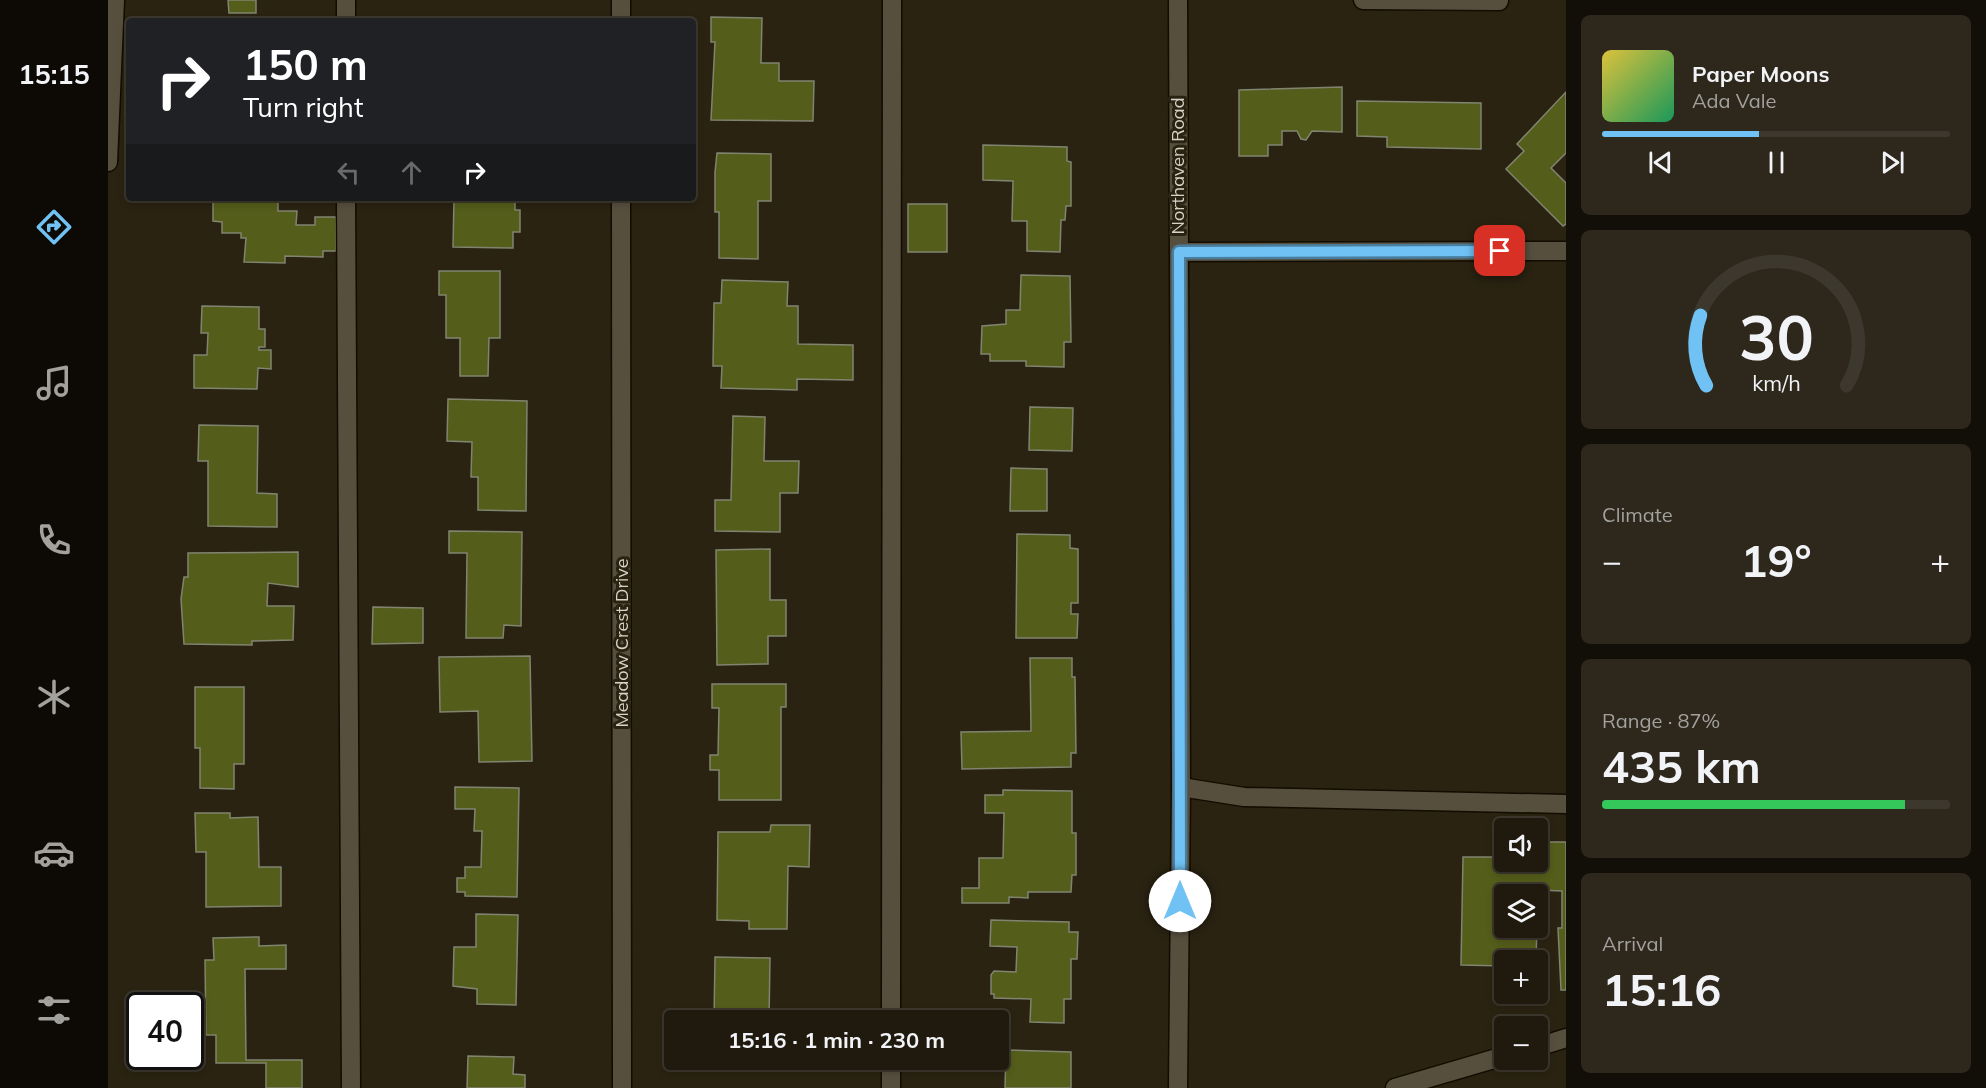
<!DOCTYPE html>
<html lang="en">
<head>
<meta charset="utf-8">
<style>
	body { margin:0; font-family:Mulish,sans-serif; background:#2d271c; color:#f1f3f6; height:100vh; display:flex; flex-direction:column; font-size:22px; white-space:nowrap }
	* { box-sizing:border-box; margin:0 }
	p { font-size:20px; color:#a2a19e }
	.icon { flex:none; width:33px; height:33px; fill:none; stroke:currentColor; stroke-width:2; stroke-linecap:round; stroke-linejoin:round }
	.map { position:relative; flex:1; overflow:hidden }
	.sheet { display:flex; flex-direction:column; gap:15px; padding:15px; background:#120e08; width:420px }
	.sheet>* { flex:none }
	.banner { position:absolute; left:18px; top:18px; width:570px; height:183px; border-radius:6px; box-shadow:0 3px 9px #0003,0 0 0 2px #3d382e; background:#202124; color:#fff; overflow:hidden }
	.fabs { position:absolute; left:1386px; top:818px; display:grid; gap:12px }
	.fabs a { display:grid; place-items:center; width:54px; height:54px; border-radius:6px; background:#201a0e; box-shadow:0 3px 9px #0003,0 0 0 2px #3d382e; font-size:30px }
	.speed { position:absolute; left:18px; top:992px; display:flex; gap:12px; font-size:30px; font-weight:700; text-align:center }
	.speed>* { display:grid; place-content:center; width:78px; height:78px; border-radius:50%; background:#201a0e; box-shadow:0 3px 9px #0003,0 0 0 2px #3d382e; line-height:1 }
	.speed .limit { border:3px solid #111; border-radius:9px; background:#fff; color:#111 }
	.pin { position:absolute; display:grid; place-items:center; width:51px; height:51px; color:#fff; margin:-26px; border-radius:12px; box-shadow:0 3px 9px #0006 }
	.me { position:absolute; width:66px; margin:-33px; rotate:0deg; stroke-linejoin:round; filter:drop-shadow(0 0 4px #0008) }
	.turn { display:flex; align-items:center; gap:21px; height:126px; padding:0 18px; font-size:27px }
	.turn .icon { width:78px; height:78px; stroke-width:2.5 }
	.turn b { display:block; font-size:42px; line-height:51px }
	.lanes { display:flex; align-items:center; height:57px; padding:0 18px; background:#0003; justify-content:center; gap:30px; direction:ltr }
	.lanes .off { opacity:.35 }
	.big { font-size:45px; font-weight:700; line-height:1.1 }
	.sheet .widget { flex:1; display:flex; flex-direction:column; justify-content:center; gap:9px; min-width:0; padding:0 21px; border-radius:9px; background:#2d271c }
	.sheet .dial { align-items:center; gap:0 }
	.dial svg { height:156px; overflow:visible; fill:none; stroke:#3d382e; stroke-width:7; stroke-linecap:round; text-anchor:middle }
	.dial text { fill:#f1f3f6; stroke:none }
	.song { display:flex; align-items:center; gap:18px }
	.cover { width:72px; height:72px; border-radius:9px; background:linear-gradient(135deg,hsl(50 70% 55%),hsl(150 70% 35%)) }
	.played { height:6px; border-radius:3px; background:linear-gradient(90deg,#70c2f4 45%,#3d382e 45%) }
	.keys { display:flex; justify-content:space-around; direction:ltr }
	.heat { display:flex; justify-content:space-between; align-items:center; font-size:33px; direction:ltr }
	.charge { height:9px; border-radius:4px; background:linear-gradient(90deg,#34c759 87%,#3d382e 0) }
	.trip { position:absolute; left:556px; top:1010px; width:345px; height:60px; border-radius:6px; background:#201a0e; box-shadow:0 3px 9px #0003,0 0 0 2px #3d382e; font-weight:700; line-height:60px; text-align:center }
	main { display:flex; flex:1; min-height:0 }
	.menu { display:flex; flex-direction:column; width:108px; justify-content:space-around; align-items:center; background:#0d0a06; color:#a2a19e }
	.menu .icon { width:42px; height:42px }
	.menu .selected { color:#70c2f4 }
	.menu b { font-size:27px; color:#f1f3f6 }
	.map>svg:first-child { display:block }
</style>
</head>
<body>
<main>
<nav class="menu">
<b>15:15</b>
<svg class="icon selected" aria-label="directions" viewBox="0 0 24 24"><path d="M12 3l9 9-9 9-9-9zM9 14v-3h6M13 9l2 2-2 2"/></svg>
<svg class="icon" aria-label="music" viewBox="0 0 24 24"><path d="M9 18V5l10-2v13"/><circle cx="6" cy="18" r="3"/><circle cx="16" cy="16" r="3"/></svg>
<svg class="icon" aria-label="phone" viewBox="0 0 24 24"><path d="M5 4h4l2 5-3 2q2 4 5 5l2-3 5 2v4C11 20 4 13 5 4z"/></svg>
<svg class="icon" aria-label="climate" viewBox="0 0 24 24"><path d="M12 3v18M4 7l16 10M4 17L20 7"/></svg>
<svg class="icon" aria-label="car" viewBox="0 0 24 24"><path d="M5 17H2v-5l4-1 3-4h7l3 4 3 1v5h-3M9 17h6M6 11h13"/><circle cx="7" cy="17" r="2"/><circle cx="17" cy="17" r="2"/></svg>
<svg class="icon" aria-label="filters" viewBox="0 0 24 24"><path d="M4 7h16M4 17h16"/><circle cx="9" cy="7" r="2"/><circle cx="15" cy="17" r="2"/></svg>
</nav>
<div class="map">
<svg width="1458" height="1088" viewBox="0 0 1458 1088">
	<rect width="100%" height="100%" fill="#2a2312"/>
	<g fill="#545d1a" stroke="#808470" stroke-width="1.5">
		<path d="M120,0H148V13H121Z"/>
		<path d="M363,17L410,18V21H363Z"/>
		<path d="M603,17L654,18L653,63H671V81H706L705,121L603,120L607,42H603Z"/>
		<path d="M1234,87V132L1204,131L1198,140L1193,139L1189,131H1174V145H1160V156H1131V90Z"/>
		<path d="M1458,92V153L1443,168L1458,183V224L1455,226L1398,169L1416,151L1409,144Z"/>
		<path d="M1249,101L1373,103V149L1279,147V137L1249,136Z"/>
		<path d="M875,145L959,147V161L963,162V206H958L957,220H953L952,252L919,251V221H904L905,181L875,180Z"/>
		<path d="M609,153L663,154V201H650V259L611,258V212H607V172Z"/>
		<path d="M105,198H170V211H189L188,225H207V217H228V251H215V257L177,256V263L136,262L138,238H133V233H114V222L105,221Z"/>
		<path d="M346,198H407V210H412V232H405V248L345,247Z"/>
		<rect x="800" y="204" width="39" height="48"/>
		<path d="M331,271H392V338H381L380,376H352V338H338V295H331Z"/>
		<path d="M913,275L962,276L963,342H956V367L918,366V361H882V354H873L874,326L898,324V310H912Z"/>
		<path d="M614,280L680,282L679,306H690V344L745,345V380L689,379V390L613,388L614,366H605L606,303H613Z"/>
		<path d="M94,306L151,307V329H157V347H151V350H163V369L150,368L149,389L86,388V355H99L100,333H93Z"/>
		<path d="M340,399L419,401L418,511L370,510V477H363L364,442L339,441Z"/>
		<path d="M922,407L965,408L964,451L921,450Z"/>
		<path d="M625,416L657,417L656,461H691L690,493H672V532L607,531V500H623Z"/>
		<path d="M91,425L150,426L149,493L169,494V527L100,526V461H90Z"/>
		<path d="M903,468L939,469V511H902Z"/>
		<path d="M341,531L414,532L413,626L396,625L395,638H358L359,553H341Z"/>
		<path d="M909,534L962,535V548L970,549V603H963V614H970L969,638H908Z"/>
		<path d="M662,549V600H678V636H660V664L609,665L608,550Z"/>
		<path d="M190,552V587L160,583L159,606H186L185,640L144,641V645L76,644L73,599L76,577H80V553Z"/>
		<path d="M265,607L315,608V643L264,644Z"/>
		<path d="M422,656L424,761L371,762L370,711L332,712L331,657Z"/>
		<path d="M922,658H964V677H967L968,753H963V767L854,769L853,732L923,731Z"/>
		<path d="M604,684H678V707H673V800H611V770H602V755H610L611,708H604Z"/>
		<path d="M87,687H136V764H126V789L92,788V748H87Z"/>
		<path d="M347,787L411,788L409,897L357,896V892H349V878H357V867H373L374,831H366L367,809H347Z"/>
		<path d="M895,790L964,791V833H968V875H964L963,892H920V898L901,897V903H854V888H871V858H895L896,813H877V795H895Z"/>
		<path d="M87,813H122V818L150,817L151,867H173V906L98,907V852H88Z"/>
		<path d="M663,825H702L701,867L680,866L679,929H641V921L609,920L610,832H662Z"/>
		<path d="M1430,842H1458V990H1453L1450,928H1454V891L1430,890V898V894H1396V927H1429L1428,960H1396V966L1353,965L1355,857H1396V861H1430Z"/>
		<path d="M368,914L410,915L408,1005L369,1004V989L345,986L346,947H368Z"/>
		<path d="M883,920L961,922V932H970L969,959H963V999H956V1023L922,1022L923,999L886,998V994H883V975L886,971L908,972L909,947L882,946Z"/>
		<path d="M151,937V946L178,945V969H137L138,1060H194V1088H158V1063H108V1035H98L97,960H106L105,938Z"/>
		<path d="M607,957L662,958L661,1020H606Z"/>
		<path d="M898,1050L963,1052V1088H897Z"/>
		<path d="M360,1056L406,1057L405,1074L417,1075V1088H359Z"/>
		<path d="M605,1059H650V1062L605,1061Z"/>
	</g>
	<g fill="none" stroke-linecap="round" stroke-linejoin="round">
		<g stroke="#120c01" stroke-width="21">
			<g id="minor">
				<path d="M238,0V21"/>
				<path d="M513,0V21"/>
				<path d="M1070,0L1073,787L1070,1088"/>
				<path d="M1255,0L1391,1"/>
				<path d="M0,162L7,0"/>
				<path d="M238,198L243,1088"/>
				<path d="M513,198L514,1088"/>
				<path d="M1071,252L1458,251"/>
				<path d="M1073,787L1136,797L1458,804"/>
				<path d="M783,1020L784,0"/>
				<path d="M1430,1047L1458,1038"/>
				<path d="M783,1088V1059"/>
				<path d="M1287,1088L1396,1056"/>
			</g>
		</g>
		<use href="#minor" stroke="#574f3e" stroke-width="18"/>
	</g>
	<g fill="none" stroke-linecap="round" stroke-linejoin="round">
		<g stroke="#497e9f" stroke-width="15">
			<path id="route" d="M1072,901L1071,252L1392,251"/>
		</g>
		<use href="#route" stroke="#70c2f4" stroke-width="10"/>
	</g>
	<g text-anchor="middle" stroke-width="6" stroke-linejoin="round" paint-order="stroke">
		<g font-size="18" fill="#d8d3c9" stroke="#2a2312">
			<text transform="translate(1070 166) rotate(-90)" y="6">Northaven Road</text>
			<text transform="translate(514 643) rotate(-90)" y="6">Meadow Crest Drive</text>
		</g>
	</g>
</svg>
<div class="fabs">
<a><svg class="icon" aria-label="sound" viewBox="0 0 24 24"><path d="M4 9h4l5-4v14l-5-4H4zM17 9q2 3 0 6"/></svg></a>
<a><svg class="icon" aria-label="layers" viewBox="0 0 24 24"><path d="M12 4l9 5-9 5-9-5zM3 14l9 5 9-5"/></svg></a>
<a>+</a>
<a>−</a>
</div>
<div class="speed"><div class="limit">40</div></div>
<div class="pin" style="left:1392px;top:251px;background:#d93025"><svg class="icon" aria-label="arrive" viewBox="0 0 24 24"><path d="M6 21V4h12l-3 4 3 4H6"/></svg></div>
<svg class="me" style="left:1072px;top:901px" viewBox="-20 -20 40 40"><circle r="19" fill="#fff"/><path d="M0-13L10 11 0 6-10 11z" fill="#70c2f4"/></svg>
<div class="trip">15:16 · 1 min · 230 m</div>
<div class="banner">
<div class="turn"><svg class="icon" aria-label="right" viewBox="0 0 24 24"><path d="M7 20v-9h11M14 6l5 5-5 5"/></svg><div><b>150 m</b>Turn right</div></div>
<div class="lanes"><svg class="icon off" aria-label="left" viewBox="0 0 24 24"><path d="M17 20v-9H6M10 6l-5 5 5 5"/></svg><svg class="icon off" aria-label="ahead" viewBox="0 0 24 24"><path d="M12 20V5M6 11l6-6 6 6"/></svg><svg class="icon" aria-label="right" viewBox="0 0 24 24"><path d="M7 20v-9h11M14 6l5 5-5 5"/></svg></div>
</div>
</div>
<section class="sheet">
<div class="widget">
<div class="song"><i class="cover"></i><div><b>Paper Moons</b><p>Ada Vale</p></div></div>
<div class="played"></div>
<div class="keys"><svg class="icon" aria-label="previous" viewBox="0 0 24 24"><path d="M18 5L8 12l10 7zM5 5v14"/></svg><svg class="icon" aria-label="pause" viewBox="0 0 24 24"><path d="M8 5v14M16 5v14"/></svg><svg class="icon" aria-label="next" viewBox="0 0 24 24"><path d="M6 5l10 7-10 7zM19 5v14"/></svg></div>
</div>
<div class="widget dial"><svg viewBox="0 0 100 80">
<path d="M14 69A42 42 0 1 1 86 69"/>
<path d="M14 69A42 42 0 0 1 11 33" stroke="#70c2f4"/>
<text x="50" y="56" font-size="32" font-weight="700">30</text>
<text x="50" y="72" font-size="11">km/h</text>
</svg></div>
<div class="widget"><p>Climate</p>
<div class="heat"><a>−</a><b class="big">19°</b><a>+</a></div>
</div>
<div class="widget"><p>Range · 87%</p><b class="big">435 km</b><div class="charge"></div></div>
<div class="widget"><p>Arrival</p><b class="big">15:16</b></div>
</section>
</main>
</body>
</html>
